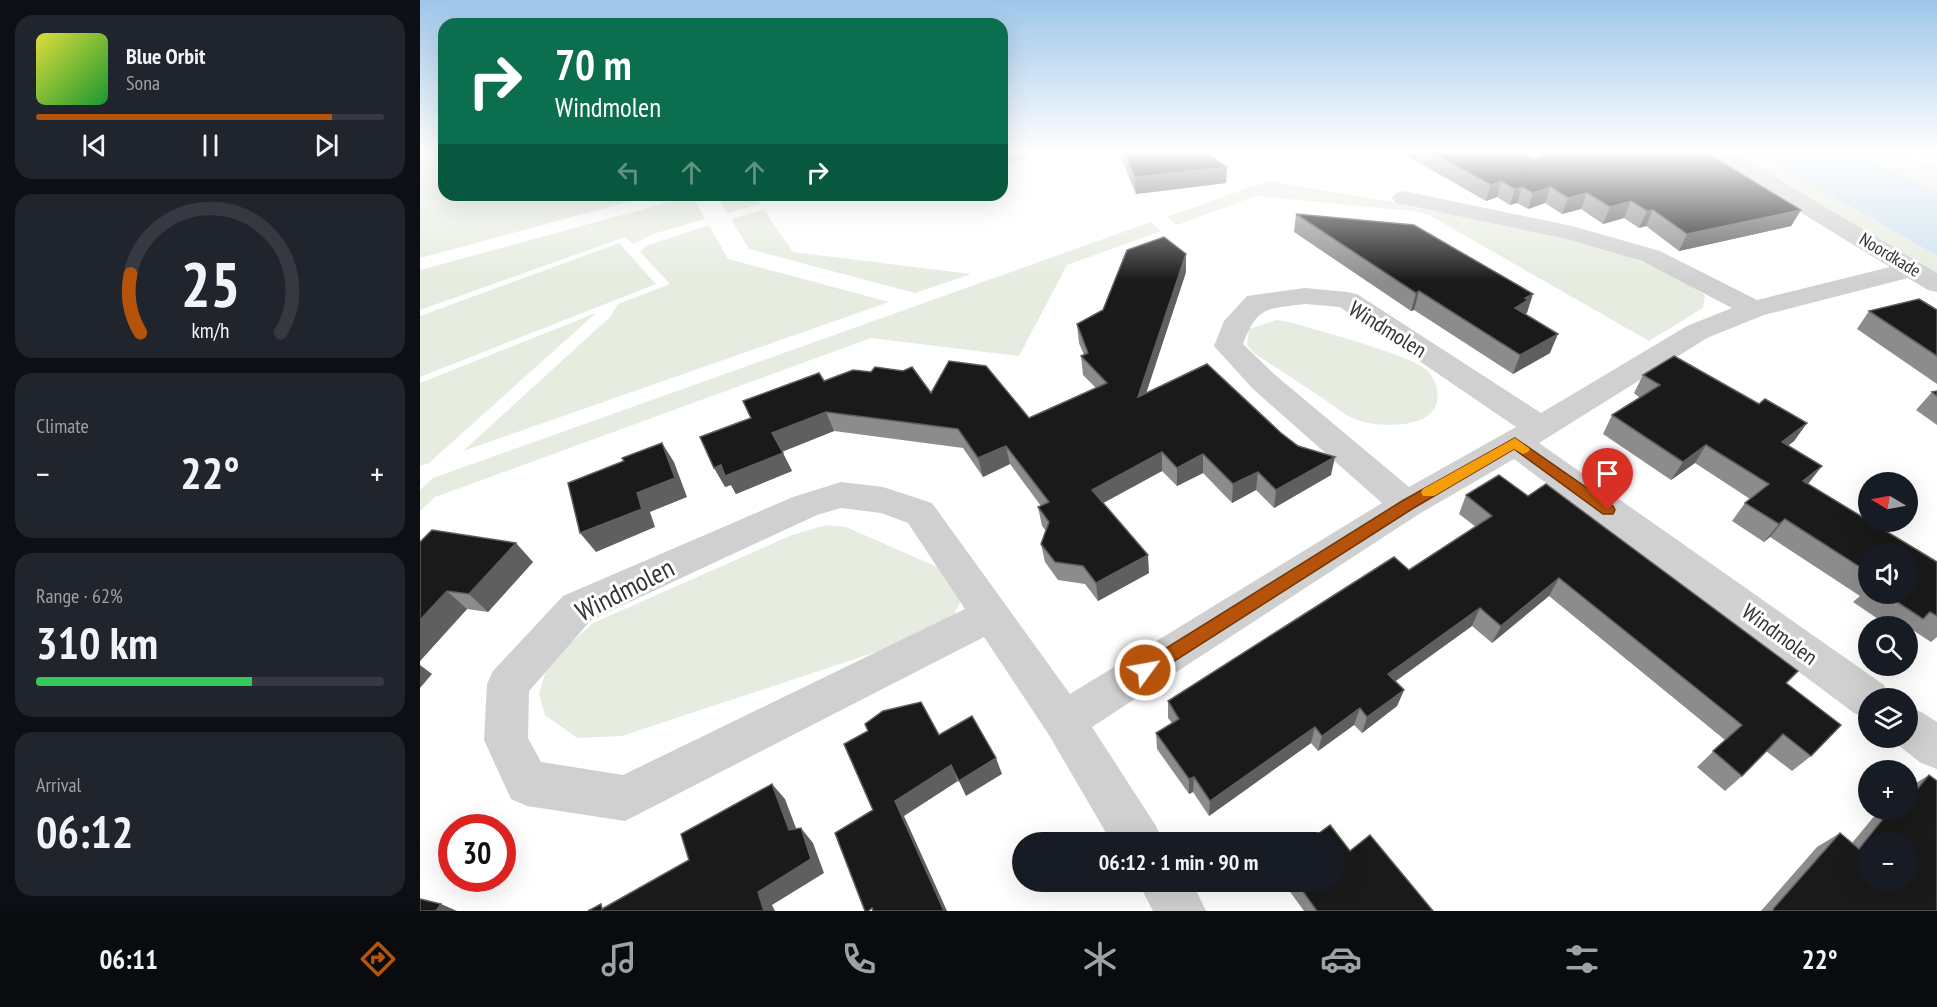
<!DOCTYPE html>
<html lang="en">
<head>
<meta charset="utf-8">
<style>
	body { margin:0; font-family:"PT Sans Narrow",sans-serif; background:#20242c; color:#f1f3f6; height:100vh; display:flex; flex-direction:column; font-size:22px; white-space:nowrap }
	* { box-sizing:border-box; margin:0 }
	p { font-size:20px; color:#9ea1a6 }
	.icon { flex:none; width:33px; height:33px; fill:none; stroke:currentColor; stroke-width:2; stroke-linecap:round; stroke-linejoin:round }
	.map { position:relative; flex:1; overflow:hidden }
	.details { display:flex; flex-direction:column; gap:15px; padding:15px; background:#0d0f14; width:420px }
	.details>* { flex:none }
	.top-card { position:absolute; left:18px; top:18px; width:570px; height:183px; border-radius:18px; box-shadow:0 6px 24px #0002; background:#0b6e4f; color:#fff; overflow:hidden }
	.needle { width:39px; rotate:280deg }
	.tools { position:absolute; left:1438px; top:472px; display:grid; gap:12px }
	.tools a { display:grid; place-items:center; width:60px; height:60px; border-radius:50%; background:#171b24; box-shadow:0 6px 24px #0002; font-size:30px }
	.speed { position:absolute; left:18px; top:814px; display:flex; gap:12px; font-size:30px; font-weight:700; text-align:center }
	.speed>* { display:grid; place-content:center; width:78px; height:78px; border-radius:50%; background:#171b24; box-shadow:0 6px 24px #0002; line-height:1 }
	.speed .limit { border:9px solid #d22; background:#fff; color:#111 }
	.pin { position:absolute; display:grid; place-items:center; width:51px; height:51px; color:#fff; margin:-62px -26px; border-radius:50% 50% 50% 0; rotate:-45deg; box-shadow:0 0 6px #0007 }
	.pin .icon { rotate:45deg }
	.me { position:absolute; width:66px; margin:-33px; rotate:58deg; stroke-linejoin:round; filter:drop-shadow(0 0 4px #0008) }
	.turn { display:flex; align-items:center; gap:21px; height:126px; padding:0 18px; font-size:27px }
	.turn .icon { width:78px; height:78px; stroke-width:2.5 }
	.turn b { display:block; font-size:42px; line-height:51px }
	.lanes { display:flex; align-items:center; height:57px; padding:0 18px; background:#0003; justify-content:center; gap:30px; direction:ltr }
	.lanes .off { opacity:.35 }
	.big { font-size:45px; font-weight:700; line-height:1.1 }
	.details .widget { flex:1; display:flex; flex-direction:column; justify-content:center; gap:9px; min-width:0; padding:0 21px; border-radius:18px; background:#20242c }
	.details .dial { align-items:center; gap:0 }
	.dial svg { height:156px; overflow:visible; fill:none; stroke:#363941; stroke-width:7; stroke-linecap:round; text-anchor:middle }
	.dial text { fill:#f1f3f6; stroke:none }
	.song { display:flex; align-items:center; gap:18px }
	.cover { width:72px; height:72px; border-radius:9px; background:linear-gradient(135deg,hsl(60 70% 55%),hsl(130 70% 35%)) }
	.played { height:6px; border-radius:3px; background:linear-gradient(90deg,#b45309 85%,#363941 85%) }
	.keys { display:flex; justify-content:space-around; direction:ltr }
	.heat { display:flex; justify-content:space-between; align-items:center; font-size:33px; direction:ltr }
	.charge { height:9px; border-radius:4px; background:linear-gradient(90deg,#34c759 62%,#363941 0) }
	.trip { position:absolute; left:592px; top:832px; width:333px; height:60px; border-radius:30px; background:#171b24; box-shadow:0 6px 24px #0002; font-weight:700; line-height:60px; text-align:center }
	.tabs { display:flex; height:96px; justify-content:space-around; align-items:center; background:#090b0e; color:#9ea1a6 }
	.tabs .icon { width:42px; height:42px }
	.tabs .current { color:#b45309 }
	.tabs b { font-size:27px; color:#f1f3f6 }
	main { display:flex; flex:1; min-height:0 }
	.map>svg:first-child { display:block }
</style>
</head>
<body>
<main>
<section class="details">
<div class="widget">
<div class="song"><i class="cover"></i><div><b>Blue Orbit</b><p>Sona</p></div></div>
<div class="played"></div>
<div class="keys"><svg class="icon" aria-label="previous" viewBox="0 0 24 24"><path d="M18 5L8 12l10 7zM5 5v14"/></svg><svg class="icon" aria-label="pause" viewBox="0 0 24 24"><path d="M8 5v14M16 5v14"/></svg><svg class="icon" aria-label="next" viewBox="0 0 24 24"><path d="M6 5l10 7-10 7zM19 5v14"/></svg></div>
</div>
<div class="widget dial"><svg viewBox="0 0 100 80">
<path d="M14 69A42 42 0 1 1 86 69"/>
<path d="M14 69A42 42 0 0 1 9 39" stroke="#b45309"/>
<text x="50" y="56" font-size="32" font-weight="700">25</text>
<text x="50" y="72" font-size="11">km/h</text>
</svg></div>
<div class="widget"><p>Climate</p>
<div class="heat"><a>−</a><b class="big">22°</b><a>+</a></div>
</div>
<div class="widget"><p>Range · 62%</p><b class="big">310 km</b><div class="charge"></div></div>
<div class="widget"><p>Arrival</p><b class="big">06:12</b></div>
</section>
<div class="map">
<svg width="1517" height="911" viewBox="0 0 1517 911">
	<rect width="100%" height="100%" fill="#fff"/>
	<g fill="#e6ecdf">
		<path d="M0,153H24V195H234L0,258Z"/>
		<path d="M1313,153H1337L1517,256V273Z"/>
		<path d="M1439,153H1488L1517,167V193Z"/>
		<path d="M852,182L986,204V206C1083,225 1201,238 1285,295L1283,308L1229,341L1009,215L993,211L836,196L757,225L747,217L836,185Z"/>
		<path d="M296,195H334L340,204L307,213Z"/>
		<path d="M272,196L285,219L233,234L213,244L205,237L0,310V270Z"/>
		<path d="M344,210L373,252L551,274L495,293L329,249L311,219Z"/>
		<path d="M731,222L741,231L647,265L599,356L451,338L15,497L0,511V490L13,478Z"/>
		<path d="M289,225L308,259L469,302L43,451L190,317L198,304L250,284L220,252L226,246Z"/>
		<path d="M199,243L236,284L0,377V316Z"/>
		<path d="M176,313L9,463L0,466V383Z"/>
		<path d="M857,320L873,323C902,332 988,354 1007,370C1012,376 1016,382 1017,390C1025,430 959,429 935,419C924,415 914,406 904,399C881,384 858,369 835,354L827,345L829,329Z"/>
		<path d="M406,525L426,527L524,570L538,586L540,602L529,626L501,637L202,736L157,738L125,715L119,694L128,663L173,623L372,535Z"/>
	</g>
	<path fill="#cfe2ee" d="M1337,153H1439L1517,193V256Z"/>
	<g fill="none" stroke-linecap="round" stroke-linejoin="round">
		<g fill="#d0d0d0" fill-rule="evenodd">
			<path d="M582,153H613L610,158L582,166Z"/>
			<path d="M1288,153H1314L1517,273V292L1508,290L1488,278L1344,315L1287,338L1119,443L1464,685L1470,699H1449V719L1434,713L1094,459L999,514L672,727L736,826L743,843H692L629,735L564,637L205,821L107,806L91,799L64,740L67,684L73,671L143,596L373,497L421,482L463,487L512,503L650,694L962,503L832,388L794,346L804,321L827,296L885,288L927,292L937,294L1121,413L1267,326L1312,308L1222,261L1147,239L976,203L972,198L976,193L984,191L1152,226L1240,251L1337,300L1470,267L1291,158ZM885,304L920,307L1096,427L989,487L854,374L823,344C838,305 847,309 885,304ZM421,508L461,513L488,523L545,609L203,775L121,762L108,738L109,691L171,620L397,515Z"/>
			<path d="M1502,153H1517V161L1505,158Z"/>
			<path d="M1488,706L1503,713L1517,722V769L1501,763L1473,741L1471,738H1488Z"/>
			<path d="M718,882H772L786,911H733Z"/>
		</g>
	</g>
	<g fill="#8c8c8c" fill-rule="evenodd">
		<path d="M699,153H786L806,183L716,194Z"/>
		<path d="M982,153H1101L1113,159L1381,210L1371,226L1259,251L1226,226L1219,228L1204,218L1183,224L1161,209L1142,214L1125,203L1108,209L1097,203L1090,205L1077,197L1066,201Z"/>
		<path d="M876,214L1107,313L1104,314L1130,353L1093,374L994,310L991,311L874,232Z"/>
		<path d="M766,272L726,393L861,433L911,475L854,508L836,490L812,503L783,473L757,486L742,471L683,503L729,573L678,601L665,584L638,580L625,562L621,544L626,531L622,526L618,507L621,506L590,464L563,477L543,448L414,431L362,452L372,471L316,494L311,485L305,487L331,418L404,381L511,393L609,418L676,388L663,375L661,356L664,355L659,343L657,324Z"/>
		<path d="M1517,310V384L1437,329L1449,311Z"/>
		<path d="M1223,375L1339,404L1387,423L1374,441L1368,446L1388,484L1517,562V637L1511,642L1491,629L1488,632V627H1470L1433,602L1440,596L1350,537L1344,542L1312,521L1325,503L1330,499L1275,463L1251,480L1183,434L1192,415L1220,398L1214,393ZM1449,555L1488,594H1449Z"/>
		<path d="M1517,391V425L1496,410L1512,392Z"/>
		<path d="M1046,495L1108,496L1366,683L1391,756L1372,771L1346,751L1322,776L1305,791L1277,767L1305,740L1129,596L1072,643L1052,626L975,681L984,690L977,706L942,733L934,725L898,751L891,743L789,816L773,792L769,794L737,749L736,733L752,723L748,718V701L989,570L1056,527L1039,514Z"/>
		<path d="M0,542L113,562L68,612L47,609L0,661Z"/>
		<path d="M1509,775L1517,911H1341L1397,847L1420,833L1432,843L1456,814L1462,810H1488V788Z"/>
		<path d="M930,851L1013,911H884L863,882H915Z"/>
	</g>
	<g fill="#5f5f5f">
		<path d="M807,167L806,183L716,194L715,177Z"/>
		<path d="M1081,181L1077,197L1066,201L1071,185Z"/>
		<path d="M1102,187L1097,203L1090,205L1095,189Z"/>
		<path d="M1131,187L1125,203L1108,209L1113,193Z"/>
		<path d="M1167,193L1161,209L1142,214L1148,198Z"/>
		<path d="M1211,201L1204,218L1183,224L1190,207Z"/>
		<path d="M1233,210L1226,226L1219,228L1227,211Z"/>
		<path d="M1381,210L1371,226L1259,251L1267,234Z"/>
		<path d="M766,254V272L719,415L718,397Z"/>
		<path d="M999,291L994,310L991,311L996,293Z"/>
		<path d="M1113,294L1107,313L1103,315L1095,308L1105,298Z"/>
		<path d="M1138,334L1130,353L1093,374L1100,355Z"/>
		<path d="M406,412L414,431L361,452L352,433Z"/>
		<path d="M1387,423L1374,441L1348,460L1362,442Z"/>
		<path d="M242,443L254,462L267,497L230,512L235,527L176,552L160,533L217,493Z"/>
		<path d="M1286,445L1275,463L1251,480L1263,462Z"/>
		<path d="M586,446L590,464L563,477L558,458Z"/>
		<path d="M742,452V471L674,508L672,490Z"/>
		<path d="M363,453L372,471L316,494L311,485L305,487L294,468L301,465Z"/>
		<path d="M783,454V473L757,486V468Z"/>
		<path d="M915,457L911,475L854,508L856,490Z"/>
		<path d="M1402,466L1388,484L1383,481Z"/>
		<path d="M838,472L836,490L812,503L813,484Z"/>
		<path d="M1365,519L1350,537L1344,542L1359,524Z"/>
		<path d="M96,543L113,562L68,612L49,594Z"/>
		<path d="M728,555L729,573L678,601L676,583Z"/>
		<path d="M1139,578L1129,596L1072,643L1081,626Z"/>
		<path d="M27,591L47,609L0,661V620Z"/>
		<path d="M1060,608L1052,626L962,691L968,674Z"/>
		<path d="M0,665L12,674L0,688Z"/>
		<path d="M984,690L977,706L942,733L947,717Z"/>
		<path d="M940,708L934,725L898,751L902,736Z"/>
		<path d="M895,727L891,743L789,816L790,801Z"/>
		<path d="M576,758L582,774L546,796L539,781Z"/>
		<path d="M531,765L538,781L484,816L527,911H524L475,801Z"/>
		<path d="M774,777L773,792L769,794V779Z"/>
		<path d="M352,784L365,799L382,844L369,830Z"/>
		<path d="M381,828L393,843L404,873L352,905L355,911H344L338,892Z"/>
		<path d="M21,904L37,911H16Z"/>
	</g>
	<g fill="#1a1a1a" stroke="#5f5f5f" stroke-width="1.5" fill-rule="evenodd">
		<path d="M705,153H786L807,167L715,177Z"/>
		<path d="M1013,153H1101L1113,159L1135,153H1287L1381,210L1267,234L1233,210L1227,211L1211,201L1190,207L1167,193L1148,198L1131,187L1113,193L1102,187L1095,189L1081,181L1071,185Z"/>
		<path d="M876,214L994,225L1113,294L1105,298L1108,300L1095,308L1138,334L1100,355L999,291L996,293Z"/>
		<path d="M744,237L766,254L718,397L787,364L861,433L878,446L915,457L856,490L838,472L813,484L783,454L757,468L742,452L672,490L728,555L676,583L663,566L635,562L621,544L629,522L618,507L629,502L586,446L558,458L538,429L406,412L352,433L363,453L305,476L301,465L294,468L280,437L331,418L323,401L399,373L404,381L433,370L451,372L455,367L483,371L492,367L511,393L529,361L566,366L609,418L687,383L661,356L668,353L657,324L683,310L707,250Z"/>
		<path d="M1499,299L1517,310V356L1449,311Z"/>
		<path d="M1254,356L1339,404L1345,399L1387,423L1362,442L1402,466L1383,481L1449,521V522H1451L1517,562V616L1510,612L1503,619L1465,594H1488V555H1449V573L1365,519L1359,524L1325,503L1349,484L1286,445L1263,462L1192,415L1240,385L1223,375Z"/>
		<path d="M1517,391V396L1512,392Z"/>
		<path d="M242,443L255,478L217,493L222,509L160,533L148,483L204,461L202,458Z"/>
		<path d="M1079,475L1108,496L1126,484L1378,671L1366,683L1421,725L1391,756L1363,734L1322,776L1293,751L1322,725L1139,578L1081,626L1060,608L968,674L984,690L947,717L940,708L902,736L895,727L790,801L774,777L769,779L736,733L759,719L748,701L974,557L989,570L1072,516L1046,495Z"/>
		<path d="M12,530L96,543L49,594L27,591L0,620V542Z"/>
		<path d="M501,702L519,735L552,716L576,758L539,781L531,765L475,801L524,911H453L452,908L448,911H445L415,833L453,810L424,744L448,731L445,724L463,711Z"/>
		<path d="M1509,775L1517,781V911H1354L1353,909L1420,833L1439,849L1470,810H1488V800ZM1449,843H1488V882H1449Z"/>
		<path d="M352,784L369,830L381,828L391,859L338,892L344,911H168L181,904L182,909L269,860L261,834Z"/>
		<path d="M910,825L930,851L950,835L1013,911H897L876,882H915V843H886Z"/>
		<path d="M0,899L21,904L16,911H0Z"/>
	</g>
	<linearGradient id="sky" x2="0" y2="1"><stop stop-color="#9ec6ea"/><stop offset="0.54" stop-color="#fff"/><stop offset="1" stop-color="#fff" stop-opacity="0"/></linearGradient>
	<rect width="1517" height="281" fill="url(#sky)"/>
	<path fill="#b45309" stroke="#753606" stroke-width="1.5" d="M1095,438L1193,506L1195,510L1193,514H1183L1094,449L992,509L731,676L725,678L719,676L716,670L719,665L982,501Z"/>
	<path fill="#f59e0b" d="M1095,438L1110,449L1108,452L1103,454L1094,449L1014,496H1003L1001,492L1003,489Z"/>
	<g text-anchor="middle" stroke-width="6" stroke-linejoin="round" paint-order="stroke">
		<g font-size="18" fill="#333" stroke="#fff">
			<text transform="translate(1470 255) rotate(31)" y="6">Noordkade</text>
		</g>
		<g font-size="22" fill="#333" stroke="#fff">
			<text transform="translate(968 329) rotate(32)" y="8">Windmolen</text>
			<text transform="translate(1360 634) rotate(36)" y="8">Windmolen</text>
		</g>
		<g font-size="27" fill="#333" stroke="#fff">
			<text transform="translate(205 590) rotate(-27)" y="9">Windmolen</text>
		</g>
	</g>
</svg>
<div class="tools">
<a><svg class="needle" viewBox="-14 -14 28 28"><path d="M0-13l5 13h-10z" fill="#e53935"/><path d="M0 13l5-13h-10z" fill="#9ea1a6"/></svg></a>
<a><svg class="icon" aria-label="sound" viewBox="0 0 24 24"><path d="M4 9h4l5-4v14l-5-4H4zM17 9q2 3 0 6"/></svg></a>
<a><svg class="icon" aria-label="search" viewBox="0 0 24 24"><circle cx="10" cy="10" r="6"/><path d="M15 15l6 6"/></svg></a>
<a><svg class="icon" aria-label="layers" viewBox="0 0 24 24"><path d="M12 4l9 5-9 5-9-5zM3 14l9 5 9-5"/></svg></a>
<a>+</a>
<a>−</a>
</div>
<div class="speed"><div class="limit">30</div></div>
<div class="pin" style="left:1188px;top:510px;background:#d93025"><svg class="icon" aria-label="arrive" viewBox="0 0 24 24"><path d="M6 21V4h12l-3 4 3 4H6"/></svg></div>
<svg class="me" style="left:725px;top:670px" viewBox="-20 -20 40 40"><circle r="17" fill="#b45309" stroke="#fff" stroke-width="3"/><path d="M0-11L8 9 0 5-8 9z" fill="#fff"/></svg>
<div class="trip">06:12 · 1 min · 90 m</div>
<div class="top-card">
<div class="turn"><svg class="icon" aria-label="right" viewBox="0 0 24 24"><path d="M7 20v-9h11M14 6l5 5-5 5"/></svg><div><b>70 m</b>Windmolen</div></div>
<div class="lanes"><svg class="icon off" aria-label="left" viewBox="0 0 24 24"><path d="M17 20v-9H6M10 6l-5 5 5 5"/></svg><svg class="icon off" aria-label="ahead" viewBox="0 0 24 24"><path d="M12 20V5M6 11l6-6 6 6"/></svg><svg class="icon off" aria-label="ahead" viewBox="0 0 24 24"><path d="M12 20V5M6 11l6-6 6 6"/></svg><svg class="icon" aria-label="right" viewBox="0 0 24 24"><path d="M7 20v-9h11M14 6l5 5-5 5"/></svg></div>
</div>
</div>
</main>
<nav class="tabs">
<b>06:11</b>
<svg class="icon current" aria-label="directions" viewBox="0 0 24 24"><path d="M12 3l9 9-9 9-9-9zM9 14v-3h6M13 9l2 2-2 2"/></svg>
<svg class="icon" aria-label="music" viewBox="0 0 24 24"><path d="M9 18V5l10-2v13"/><circle cx="6" cy="18" r="3"/><circle cx="16" cy="16" r="3"/></svg>
<svg class="icon" aria-label="phone" viewBox="0 0 24 24"><path d="M5 4h4l2 5-3 2q2 4 5 5l2-3 5 2v4C11 20 4 13 5 4z"/></svg>
<svg class="icon" aria-label="climate" viewBox="0 0 24 24"><path d="M12 3v18M4 7l16 10M4 17L20 7"/></svg>
<svg class="icon" aria-label="car" viewBox="0 0 24 24"><path d="M5 17H2v-5l4-1 3-4h7l3 4 3 1v5h-3M9 17h6M6 11h13"/><circle cx="7" cy="17" r="2"/><circle cx="17" cy="17" r="2"/></svg>
<svg class="icon" aria-label="filters" viewBox="0 0 24 24"><path d="M4 7h16M4 17h16"/><circle cx="9" cy="7" r="2"/><circle cx="15" cy="17" r="2"/></svg>
<b>22°</b>
</nav>
</body>
</html>
